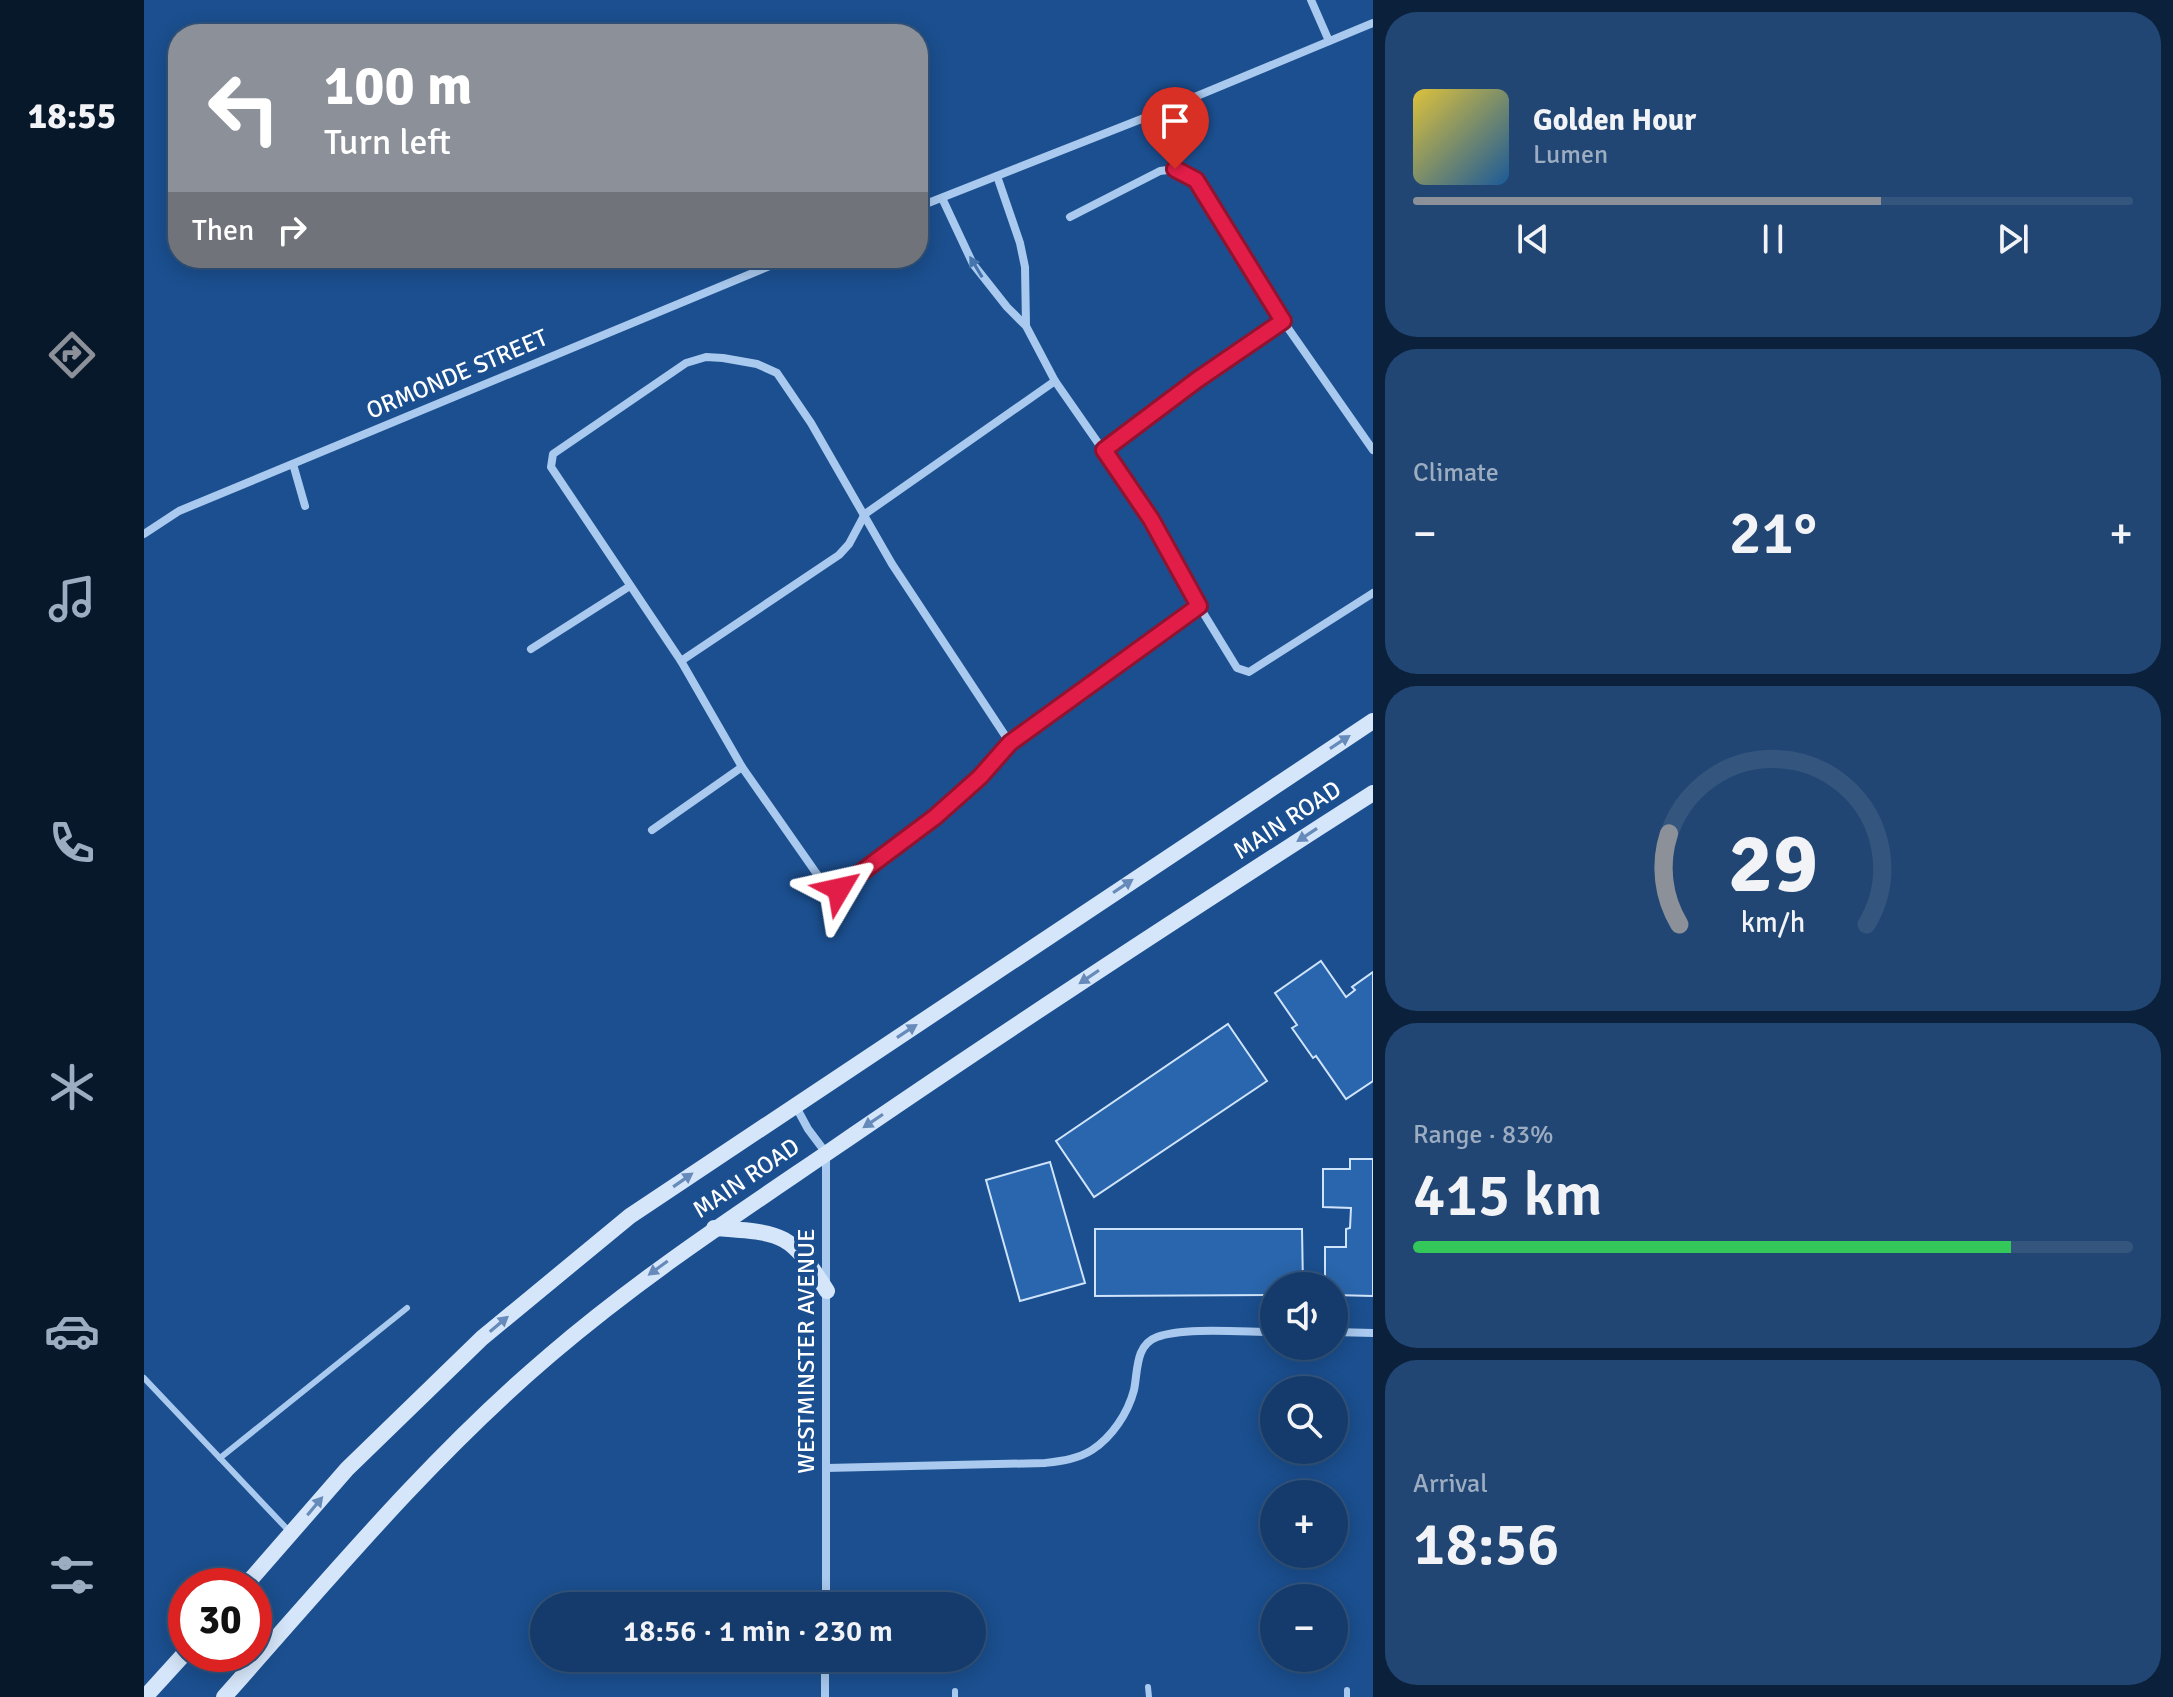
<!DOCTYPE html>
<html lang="en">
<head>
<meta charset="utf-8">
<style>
	body { margin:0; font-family:Signika,sans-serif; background:#214673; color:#f1f3f6; height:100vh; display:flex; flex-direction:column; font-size:30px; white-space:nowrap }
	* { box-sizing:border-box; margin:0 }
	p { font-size:26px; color:#9dadc1 }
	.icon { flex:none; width:44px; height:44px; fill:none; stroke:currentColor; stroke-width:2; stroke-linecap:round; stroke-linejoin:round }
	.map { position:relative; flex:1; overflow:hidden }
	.sheet { display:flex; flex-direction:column; gap:12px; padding:12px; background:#0b203b; width:800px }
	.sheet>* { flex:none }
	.top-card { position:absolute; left:24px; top:24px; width:760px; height:244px; border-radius:32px; box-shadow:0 4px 20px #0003,0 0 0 2px #33557e; background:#8c9099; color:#fff; overflow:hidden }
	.buttons { position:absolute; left:1116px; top:1272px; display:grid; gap:16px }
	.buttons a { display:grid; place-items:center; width:88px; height:88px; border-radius:50%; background:#143b6b; box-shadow:0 4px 20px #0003,0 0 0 2px #33557e; font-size:40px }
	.speed { position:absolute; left:24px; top:1568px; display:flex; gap:16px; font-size:40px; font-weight:700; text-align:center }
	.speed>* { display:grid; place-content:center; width:104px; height:104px; border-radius:50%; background:#143b6b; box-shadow:0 4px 20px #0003,0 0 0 2px #33557e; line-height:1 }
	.speed .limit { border:12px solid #d22; background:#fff; color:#111 }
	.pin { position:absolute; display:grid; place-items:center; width:68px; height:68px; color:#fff; margin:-82px -34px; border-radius:50% 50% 50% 0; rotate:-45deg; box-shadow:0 0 8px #0007 }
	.pin .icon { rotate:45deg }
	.me { position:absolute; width:88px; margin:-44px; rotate:54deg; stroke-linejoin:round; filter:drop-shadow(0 0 6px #0008) }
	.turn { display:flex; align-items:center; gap:28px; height:168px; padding:0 24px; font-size:36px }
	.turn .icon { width:104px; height:104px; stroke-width:2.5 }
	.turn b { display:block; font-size:56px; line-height:68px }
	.then { display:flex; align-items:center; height:76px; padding:0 24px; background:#0003; gap:16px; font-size:30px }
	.big { font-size:60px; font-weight:600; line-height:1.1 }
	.sheet .widget { flex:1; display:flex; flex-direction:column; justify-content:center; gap:12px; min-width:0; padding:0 28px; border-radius:32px; background:#214673 }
	.sheet .dial { align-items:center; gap:0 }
	.dial svg { height:208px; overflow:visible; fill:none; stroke:#33557e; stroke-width:7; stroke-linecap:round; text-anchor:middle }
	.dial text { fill:#f1f3f6; stroke:none }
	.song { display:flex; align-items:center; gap:24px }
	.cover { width:96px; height:96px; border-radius:12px; background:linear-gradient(135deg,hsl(50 70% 55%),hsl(210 70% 35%)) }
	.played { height:8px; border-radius:4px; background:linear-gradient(90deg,#8c9099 65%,#33557e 65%) }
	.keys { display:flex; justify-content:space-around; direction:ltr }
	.heat { display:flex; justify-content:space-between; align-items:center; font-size:44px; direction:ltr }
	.charge { height:12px; border-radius:6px; background:linear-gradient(90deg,#34c759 83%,#33557e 0) }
	.trip { position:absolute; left:386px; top:1592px; width:456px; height:80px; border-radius:40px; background:#143b6b; box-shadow:0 4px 20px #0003,0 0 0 2px #33557e; font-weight:600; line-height:80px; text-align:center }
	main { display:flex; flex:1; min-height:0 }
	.tab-bar { display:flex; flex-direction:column; width:144px; justify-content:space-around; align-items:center; background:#08182b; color:#9dadc1 }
	.tab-bar .icon { width:56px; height:56px }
	.tab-bar .current { color:#8c9099 }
	.tab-bar b { font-size:36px; color:#f1f3f6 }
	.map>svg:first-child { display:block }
</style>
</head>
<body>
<main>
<nav class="tab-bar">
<b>18:55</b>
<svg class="icon current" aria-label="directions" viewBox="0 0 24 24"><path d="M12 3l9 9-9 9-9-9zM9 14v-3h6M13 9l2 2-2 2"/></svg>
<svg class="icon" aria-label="music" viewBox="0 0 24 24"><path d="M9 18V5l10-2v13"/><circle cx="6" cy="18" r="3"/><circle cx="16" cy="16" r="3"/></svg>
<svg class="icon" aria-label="phone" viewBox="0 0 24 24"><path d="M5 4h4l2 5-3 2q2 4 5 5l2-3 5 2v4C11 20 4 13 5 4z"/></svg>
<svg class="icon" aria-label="climate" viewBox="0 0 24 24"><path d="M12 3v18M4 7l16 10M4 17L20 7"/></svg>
<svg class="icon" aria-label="car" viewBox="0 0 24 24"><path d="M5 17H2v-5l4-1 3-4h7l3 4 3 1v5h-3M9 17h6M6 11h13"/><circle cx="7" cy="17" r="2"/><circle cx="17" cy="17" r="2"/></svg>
<svg class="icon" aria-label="filters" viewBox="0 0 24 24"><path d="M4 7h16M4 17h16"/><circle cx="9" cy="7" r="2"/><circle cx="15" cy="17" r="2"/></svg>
</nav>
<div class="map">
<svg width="1229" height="1697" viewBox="0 0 1229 1697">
	<rect width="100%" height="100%" fill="#1b4f8f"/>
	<g fill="#2a66ad" stroke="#cfe3fa" stroke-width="2">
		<path d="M1177,961L1202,997L1211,990L1208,987L1229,972V1081L1202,1099L1172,1056L1169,1058L1148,1028L1153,1025L1131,993Z"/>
		<path d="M1084,1024L1123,1081L950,1197L912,1141Z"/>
		<path d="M1206,1159H1229V1296L1190,1295V1286H1181V1247H1202V1229L1206,1228L1207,1208L1179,1207V1169H1206Z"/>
		<path d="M906,1162L941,1283L876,1301L842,1180Z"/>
		<path d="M951,1229H1158L1159,1286H1130V1295L951,1296Z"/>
	</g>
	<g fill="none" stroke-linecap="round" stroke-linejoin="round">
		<g stroke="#a9c9ee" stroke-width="6">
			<path d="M0,1378L145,1531"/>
			<path d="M76,1458L263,1308"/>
			<path d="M1004,1687L1005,1697"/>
			<path d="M1203,1690V1697"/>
			<path d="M811,1691V1697"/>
		</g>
		<g stroke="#a9c9ee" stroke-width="8">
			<path d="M1167,0L1185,41"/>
			<path d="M853,176L876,243L881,267L882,325"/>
			<path d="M798,198L829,264L863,307L882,326L911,381L1007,519L1055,606L1093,668L1105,672L1229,593"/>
			<path d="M774,207L1000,118L1229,23"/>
			<path d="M926,217L1016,171L1031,169L1052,180L1139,321L1229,450"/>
			<path d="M960,450L1053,380L1139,321"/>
			<path d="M149,464L161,506"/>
			<path d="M0,534L35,511L645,258"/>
			<path d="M387,649L486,586"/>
			<path d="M537,661L695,555L705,544L721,514L911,381"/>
			<path d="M866,743L748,564L667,423L633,373L613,364L579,358L562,357L542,363L409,454L407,467L537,661L598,767L675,877C683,886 690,892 702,885L791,817L836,777L866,743L1055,606"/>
			<path d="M508,830L598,767"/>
			<path d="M651,1105L664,1129L682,1153V1606"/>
			<path d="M1190,1332L1229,1333"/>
			<path d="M682,1468L901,1463C917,1461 934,1459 948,1450C968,1437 984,1413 990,1390C994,1371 991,1345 1013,1337C1039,1327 1100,1332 1130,1332"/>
			<path d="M681,1697V1658"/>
		</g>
		<g stroke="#d6e6fa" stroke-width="16">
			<path d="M570,1228C639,1233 645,1231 683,1291"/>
			<path d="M101,1586L203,1469L338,1338L486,1216L1229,721"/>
			<path d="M1,1697L42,1652"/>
			<path d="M80,1697C184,1580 286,1457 406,1355C496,1278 589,1217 686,1151C865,1028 1046,910 1229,793"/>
		</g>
	</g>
	<defs><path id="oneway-solid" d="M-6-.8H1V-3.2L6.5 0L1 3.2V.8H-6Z" transform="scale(2)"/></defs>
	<use fill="#4674ac" href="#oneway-solid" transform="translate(832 267) rotate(-121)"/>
	<g fill="#668bba">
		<use href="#oneway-solid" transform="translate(1196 742) rotate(-33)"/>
		<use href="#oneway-solid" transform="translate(1163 835) rotate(147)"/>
		<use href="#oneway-solid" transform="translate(979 886) rotate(-34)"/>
		<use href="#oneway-solid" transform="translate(945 977) rotate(146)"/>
		<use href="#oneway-solid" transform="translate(763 1031) rotate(-33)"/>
		<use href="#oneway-solid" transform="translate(729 1121) rotate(146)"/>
		<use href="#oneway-solid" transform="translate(539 1180) rotate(-35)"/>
		<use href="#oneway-solid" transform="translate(514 1268) rotate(144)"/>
		<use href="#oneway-solid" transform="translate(355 1324) rotate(-40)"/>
		<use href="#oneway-solid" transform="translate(171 1506) rotate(-50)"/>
	</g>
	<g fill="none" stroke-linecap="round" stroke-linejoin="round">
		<g stroke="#92132f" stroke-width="20">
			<path id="route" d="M695,889L791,817L836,777L866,743L1055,606L1007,519L960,450L1053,380L1139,321L1052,180L1031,169"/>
		</g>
		<use href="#route" stroke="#e11d48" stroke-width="14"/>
	</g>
	<g text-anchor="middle" stroke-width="8" stroke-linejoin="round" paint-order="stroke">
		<g font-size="24" fill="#fff" stroke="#1b4f8f">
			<text transform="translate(313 374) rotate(-23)" y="8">ORMONDE STREET</text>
			<text transform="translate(1143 820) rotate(-33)" y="8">MAIN ROAD</text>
			<text transform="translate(602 1178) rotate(-34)" y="8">MAIN ROAD</text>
			<text transform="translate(662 1351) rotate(-90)" y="8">WESTMINSTER AVENUE</text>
		</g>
	</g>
</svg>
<div class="buttons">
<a><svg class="icon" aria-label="sound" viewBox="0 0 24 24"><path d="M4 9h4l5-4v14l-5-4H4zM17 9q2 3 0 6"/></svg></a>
<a><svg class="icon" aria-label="search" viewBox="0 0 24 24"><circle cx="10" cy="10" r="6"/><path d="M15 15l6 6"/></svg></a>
<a>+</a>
<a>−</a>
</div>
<div class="speed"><div class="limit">30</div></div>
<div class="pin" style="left:1031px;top:169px;background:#d93025"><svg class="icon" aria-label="arrive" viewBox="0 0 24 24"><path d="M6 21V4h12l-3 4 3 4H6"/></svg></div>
<svg class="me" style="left:695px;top:889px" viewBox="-20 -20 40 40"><path d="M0-17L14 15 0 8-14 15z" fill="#e11d48" stroke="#fff" stroke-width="4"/></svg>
<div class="trip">18:56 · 1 min · 230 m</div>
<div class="top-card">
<div class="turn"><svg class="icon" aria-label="left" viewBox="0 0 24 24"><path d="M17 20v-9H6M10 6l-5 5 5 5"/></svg><div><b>100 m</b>Turn left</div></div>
<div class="then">Then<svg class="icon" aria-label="right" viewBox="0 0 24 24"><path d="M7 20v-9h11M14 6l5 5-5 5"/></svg></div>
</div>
</div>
<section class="sheet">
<div class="widget">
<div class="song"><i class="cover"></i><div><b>Golden Hour</b><p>Lumen</p></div></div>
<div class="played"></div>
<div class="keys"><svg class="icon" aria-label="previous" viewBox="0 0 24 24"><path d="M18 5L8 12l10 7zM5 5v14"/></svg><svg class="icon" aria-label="pause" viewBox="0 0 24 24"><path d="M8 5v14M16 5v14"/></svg><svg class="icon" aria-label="next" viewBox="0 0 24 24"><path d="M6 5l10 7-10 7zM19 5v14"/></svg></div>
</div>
<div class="widget"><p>Climate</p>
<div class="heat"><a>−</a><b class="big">21°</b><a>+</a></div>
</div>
<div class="widget dial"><svg viewBox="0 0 100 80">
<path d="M14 69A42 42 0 1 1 86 69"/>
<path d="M14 69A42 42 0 0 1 10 34" stroke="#8c9099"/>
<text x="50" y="56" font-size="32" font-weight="700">29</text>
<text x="50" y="72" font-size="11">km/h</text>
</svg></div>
<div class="widget"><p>Range · 83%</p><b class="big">415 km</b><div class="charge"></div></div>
<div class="widget"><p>Arrival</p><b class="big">18:56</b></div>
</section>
</main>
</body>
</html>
